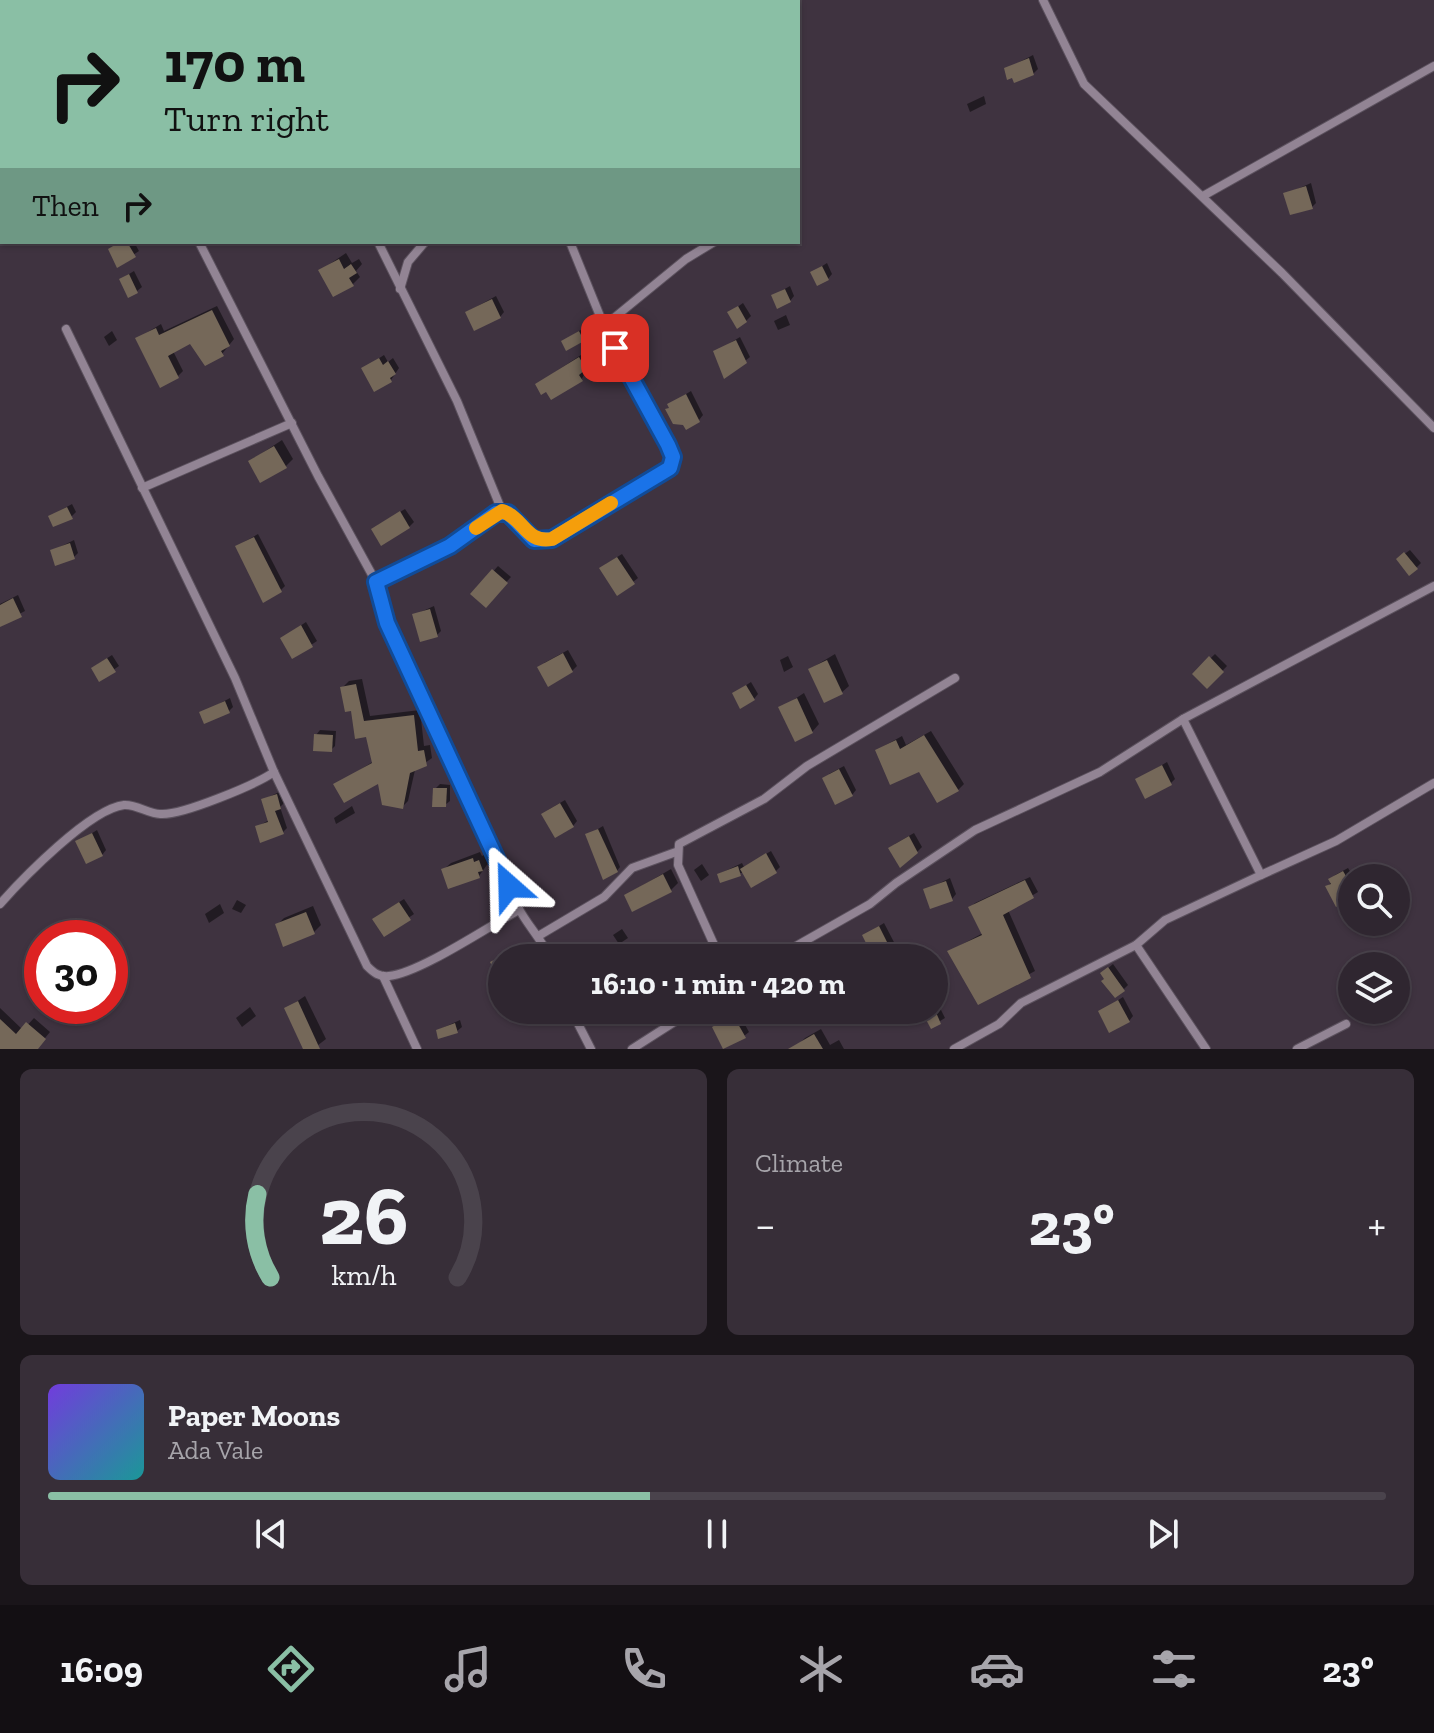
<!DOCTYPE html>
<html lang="en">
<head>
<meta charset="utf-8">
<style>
	body { margin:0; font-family:"Zilla Slab",serif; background:#372e38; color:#f1f3f6; height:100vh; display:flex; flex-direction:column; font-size:30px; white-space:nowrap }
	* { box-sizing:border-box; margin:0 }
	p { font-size:26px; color:#a7a5ab }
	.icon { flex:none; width:44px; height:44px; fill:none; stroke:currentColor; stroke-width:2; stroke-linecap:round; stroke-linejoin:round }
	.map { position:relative; height:1049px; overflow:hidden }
	.panel { display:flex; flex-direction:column; gap:20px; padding:20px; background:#1a151a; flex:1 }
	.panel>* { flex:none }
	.top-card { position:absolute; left:0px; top:0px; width:800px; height:244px; box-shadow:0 2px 6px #0004,0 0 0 2px #4a434c; background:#8abfa5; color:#111; overflow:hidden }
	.controls { position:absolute; left:1338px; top:864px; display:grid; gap:16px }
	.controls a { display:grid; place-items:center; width:72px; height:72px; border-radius:50%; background:#2f2630; box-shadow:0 2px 6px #0004,0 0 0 2px #4a434c; font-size:40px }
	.speed { position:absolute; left:24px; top:920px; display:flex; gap:16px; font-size:40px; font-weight:700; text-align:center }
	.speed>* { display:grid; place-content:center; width:104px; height:104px; border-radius:50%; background:#2f2630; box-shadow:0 2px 6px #0004,0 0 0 2px #4a434c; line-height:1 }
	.speed .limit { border:12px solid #d22; background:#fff; color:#111 }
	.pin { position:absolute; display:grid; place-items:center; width:68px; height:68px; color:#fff; margin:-34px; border-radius:16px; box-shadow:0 4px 12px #0006 }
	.me { position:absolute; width:88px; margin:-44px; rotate:335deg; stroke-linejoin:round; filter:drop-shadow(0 0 6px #0008) }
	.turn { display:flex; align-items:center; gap:28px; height:168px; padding:0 32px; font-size:36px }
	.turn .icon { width:104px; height:104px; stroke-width:2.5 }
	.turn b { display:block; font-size:56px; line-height:68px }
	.then { display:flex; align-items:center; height:76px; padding:0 32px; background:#0003; gap:16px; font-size:30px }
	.big { font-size:60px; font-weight:800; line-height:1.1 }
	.panel .tile { flex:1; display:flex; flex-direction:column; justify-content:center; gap:12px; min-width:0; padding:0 28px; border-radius:12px; background:#372e38 }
	.panel .dial { align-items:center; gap:0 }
	.dial svg { height:208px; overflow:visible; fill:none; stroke:#4a434c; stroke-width:7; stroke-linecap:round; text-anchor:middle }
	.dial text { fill:#f1f3f6; stroke:none }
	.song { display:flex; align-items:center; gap:24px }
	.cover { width:96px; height:96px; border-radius:12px; background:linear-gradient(135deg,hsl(260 70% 55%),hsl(180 70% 35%)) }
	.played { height:8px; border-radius:4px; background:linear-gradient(90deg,#8abfa5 45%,#4a434c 45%) }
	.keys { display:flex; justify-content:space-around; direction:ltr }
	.heat { display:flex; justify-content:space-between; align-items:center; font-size:44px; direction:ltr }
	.panel .tiles { flex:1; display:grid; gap:20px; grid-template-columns:1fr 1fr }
	.tile:last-child { grid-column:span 2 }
	.trip { position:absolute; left:488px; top:944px; width:460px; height:80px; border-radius:40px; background:#2f2630; box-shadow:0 2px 6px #0004,0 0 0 2px #4a434c; font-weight:800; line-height:80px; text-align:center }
	.tabs { display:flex; height:128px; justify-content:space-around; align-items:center; background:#130f13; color:#a7a5ab }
	.tabs .icon { width:56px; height:56px }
	.tabs .current { color:#8abfa5 }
	.tabs b { font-size:36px; color:#f1f3f6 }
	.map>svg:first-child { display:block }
</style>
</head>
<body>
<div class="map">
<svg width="1434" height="1049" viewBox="0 0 1434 1049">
	<rect width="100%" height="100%" fill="#3f3340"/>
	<g fill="#0007">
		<path d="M1033,55L1038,69L1033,74L1006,69Z"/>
		<path d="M984,96L986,104L970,112L967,104Z"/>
		<path d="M1311,183L1316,203L1312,207L1286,194Z"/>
		<path d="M120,242H134L139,251L118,265L110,250Z"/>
		<path d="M346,253L352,263L359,259L362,264L356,271L360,277L352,285L321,270Z"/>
		<path d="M827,263L832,274L828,279L813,272Z"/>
		<path d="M134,271L142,287L137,291L121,279Z"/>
		<path d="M790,286L794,296L790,301L774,295Z"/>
		<path d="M496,296L504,312L500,317L467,312Z"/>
		<path d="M743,303L751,316L746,321L729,313Z"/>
		<path d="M217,306L234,339L222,354L191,342L173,351L183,371L178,376L138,338L161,324L164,331Z"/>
		<path d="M786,315L790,325L778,330L774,321Z"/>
		<path d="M584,328L588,335L583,339L563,341Z"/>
		<path d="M112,331L117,340L109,346L104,337Z"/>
		<path d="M740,337L750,357L745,361L715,352Z"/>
		<path d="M587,351L592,361L581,380L537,384Z"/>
		<path d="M384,355L388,362L393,358L399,368L391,380L375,389L364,368Z"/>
		<path d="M691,391L703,415L699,420L670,404Z"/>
		<path d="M282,440L293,459L285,467L250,461Z"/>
		<path d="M72,504L76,512L71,517L50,516Z"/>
		<path d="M405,509L414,522L409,527L378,525Z"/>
		<path d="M258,534L285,586L281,590L237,546Z"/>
		<path d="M74,540L78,553L74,557L52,551Z"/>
		<path d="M1410,550L1421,563L1416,568L1403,555Z"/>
		<path d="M622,554L638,578L633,582L606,564Z"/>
		<path d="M498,566L511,577L486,605L473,594Z"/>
		<path d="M18,595L25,611L0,624V604Z"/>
		<path d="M434,606L441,631L437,635L414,615Z"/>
		<path d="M306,622L317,641L293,657L282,638Z"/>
		<path d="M568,650L577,666L572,671L544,663Z"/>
		<path d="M835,654L849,686L841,693L810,669Z"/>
		<path d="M1215,654L1227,666L1207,687L1194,674Z"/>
		<path d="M112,655L119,666L100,679L98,664Z"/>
		<path d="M788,656L793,667L784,672L780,660Z"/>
		<path d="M362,679L370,716L420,710L424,746L430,745L432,758L415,770L408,801L402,807L379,781L336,785L374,761L367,735L342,688L349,681Z"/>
		<path d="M751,682L758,694L754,699L734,693Z"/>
		<path d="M804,693L819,724L812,732L781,708Z"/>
		<path d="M230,698L233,707L229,711L202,713Z"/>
		<path d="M320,730L336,731L335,746L331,750L316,735Z"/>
		<path d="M931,731L964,784L958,790L877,750L902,736L906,745Z"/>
		<path d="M1167,762L1175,779L1171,783L1137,780Z"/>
		<path d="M844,766L856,790L852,795L829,774Z"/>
		<path d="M440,784L450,785V801L445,805L435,789Z"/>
		<path d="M281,791L285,802L280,807L287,828L283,832L257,827L269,820L263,800Z"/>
		<path d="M565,800L577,821L573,826L548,810Z"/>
		<path d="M352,806L355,813L336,824L334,818Z"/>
		<path d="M603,826L620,867L616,872L588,835Z"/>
		<path d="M97,830L106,850L102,855L78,842Z"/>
		<path d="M914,833L922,847L917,852L895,844Z"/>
		<path d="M771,851L780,867L776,871L719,874L742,863L744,867Z"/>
		<path d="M480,852L482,856L486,854L489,862L479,876L443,870L451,863Z"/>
		<path d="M702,864L709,875L701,881L694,870Z"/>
		<path d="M1348,868L1354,878L1352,897L1328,887L1335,875Z"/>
		<path d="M671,869L678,883L671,890L626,895Z"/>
		<path d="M1030,877L1038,892L1008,910L1035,971L978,1002L950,951L983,933L970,908L975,903Z"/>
		<path d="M950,878L956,894L952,899L926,890Z"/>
		<path d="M404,899L414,914L384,935L379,915Z"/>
		<path d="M237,900L246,905L241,913L232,909Z"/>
		<path d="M220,904L224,913L209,923L205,914Z"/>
		<path d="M313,906L321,925L314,932L277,925L284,918Z"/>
		<path d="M884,923L896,946L891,950L874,958H838L842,951L868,941L865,935Z"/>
		<path d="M622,929L628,938L619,944L613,935Z"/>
		<path d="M526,943L534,958H502V977L492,962Z"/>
		<path d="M1113,964L1128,985L1124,989L1107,969Z"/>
		<path d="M305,996L326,1039L313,1049H305L286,1009Z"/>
		<path d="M934,996L945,1018L932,1026L923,1010H934Z"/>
		<path d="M1123,997L1133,1016L1129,1021L1100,1012Z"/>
		<path d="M250,1007L256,1016L242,1027L236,1018Z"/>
		<path d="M0,1008L23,1030L34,1018L50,1032L36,1049H0Z"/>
		<path d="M822,1010H845L825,1018Z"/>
		<path d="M738,1012L749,1032L744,1036L714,1028Z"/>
		<path d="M460,1020L462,1027L457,1031L438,1030Z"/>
		<path d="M821,1029L830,1045L839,1040L844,1049H801L798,1045L805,1038Z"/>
	</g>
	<g fill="#756859">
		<path d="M1029,58L1034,75L1014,83L1012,78L1007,80L1004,68Z"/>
		<path d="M1306,186L1313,209L1290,215L1283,193Z"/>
		<path d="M120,242H127L136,257L117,268L108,249Z"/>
		<path d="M339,259L344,269L351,264L357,273L349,278L354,286L333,297L318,270Z"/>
		<path d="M822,266L829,280L817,286L810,272Z"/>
		<path d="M129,274L138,293L128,298L119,279Z"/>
		<path d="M785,289L791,302L777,309L771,295Z"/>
		<path d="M492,299L501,318L474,331L465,312Z"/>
		<path d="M738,306L747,322L737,329L727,312Z"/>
		<path d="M212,310L230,346L221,351L224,356L205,366L190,344L168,356L179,378L160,388L135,338L156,328L159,335Z"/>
		<path d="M579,331L584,341L566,351L561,341Z"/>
		<path d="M736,340L747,363L724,379L713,351Z"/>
		<path d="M579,357L586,369L579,375L583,381L551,400L546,392L541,395L535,384Z"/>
		<path d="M379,358L383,365L388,361L396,374L390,378L392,382L374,392L361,368Z"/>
		<path d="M686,394L700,422L686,430L683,425L673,424L665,409L669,408L667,404Z"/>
		<path d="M274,446L287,468L260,483L248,461Z"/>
		<path d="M67,507L73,519L53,527L48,516Z"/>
		<path d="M400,511L410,528L381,546L371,529Z"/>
		<path d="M254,537L282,592L263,603L235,546Z"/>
		<path d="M70,543L75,559L55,566L50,550Z"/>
		<path d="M1404,552L1418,569L1409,576L1396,559Z"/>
		<path d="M617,557L635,584L617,596L599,568Z"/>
		<path d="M492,569L508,583L486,608L470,594Z"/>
		<path d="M13,598L22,617L0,627V605Z"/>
		<path d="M430,609L438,637L420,642L412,614Z"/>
		<path d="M301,625L313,647L292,659L280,638Z"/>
		<path d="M563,653L573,672L548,687L537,667Z"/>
		<path d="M1209,656L1224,672L1207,689L1192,674Z"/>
		<path d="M107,658L116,672L99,682L91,668Z"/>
		<path d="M827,660L843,694L824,703L808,669Z"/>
		<path d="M356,684L364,721L414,715L418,751L424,750L427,766L410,773L403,809L382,805L378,784L344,803L333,784L372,763L366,737L355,739L351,711L345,712L340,687Z"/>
		<path d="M746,685L755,700L740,709L732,693Z"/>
		<path d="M797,698L813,733L795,742L778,707Z"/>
		<path d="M225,701L230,713L204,724L199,712Z"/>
		<path d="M314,734L333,735L332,752L313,751Z"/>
		<path d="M924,735L959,791L937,803L919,772L890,785L875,750L896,740L900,749Z"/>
		<path d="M1162,765L1172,785L1145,799L1135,779Z"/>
		<path d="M839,769L853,796L835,805L822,778Z"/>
		<path d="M433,788H447L446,807H432Z"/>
		<path d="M277,794L281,809L275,811L284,834L260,843L255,826L268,822L261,799Z"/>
		<path d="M560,803L574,827L555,838L541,814Z"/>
		<path d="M598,829L618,872L603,880L585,834Z"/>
		<path d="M92,833L103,856L86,864L75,841Z"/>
		<path d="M909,836L918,853L900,868L888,848Z"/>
		<path d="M766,853L777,873L751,888L740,869Z"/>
		<path d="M473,858L474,862L479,860L483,871L478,872L480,878L448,889L441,869Z"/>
		<path d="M738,866L741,876L720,883L717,874Z"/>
		<path d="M1343,871L1352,886V899L1336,907L1325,886L1331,884L1328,879Z"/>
		<path d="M663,874L672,892L632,912L624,895Z"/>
		<path d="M1025,880L1034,898L1003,915L1031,978L978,1005L947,951L982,935L968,907Z"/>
		<path d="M946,881L953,901L930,909L923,889Z"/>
		<path d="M399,902L411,920L384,937L372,919Z"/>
		<path d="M306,912L315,934L283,947L275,924Z"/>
		<path d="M879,926L892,952L881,958H830L866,943L862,935Z"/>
		<path d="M521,946L527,958H502V986L490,962Z"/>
		<path d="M1108,967L1125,991L1115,998L1101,981L1104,979L1100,973Z"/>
		<path d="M1118,1000L1130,1022L1109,1033L1098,1011Z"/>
		<path d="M298,1001L320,1049H303L284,1008Z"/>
		<path d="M921,1010H935L941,1024L931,1029Z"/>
		<path d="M733,1015L746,1038L723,1049L712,1027Z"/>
		<path d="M0,1019L16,1034L26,1022L46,1039L38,1049H0Z"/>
		<path d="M455,1023L458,1033L438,1039L436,1030Z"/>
		<path d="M814,1034L823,1049H788Z"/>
	</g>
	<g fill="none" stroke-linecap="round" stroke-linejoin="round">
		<g stroke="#5b515d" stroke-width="10">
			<g id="minor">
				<path d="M1043,0L1084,84L1282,273L1434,428"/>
				<path d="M499,2L502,0"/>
				<path d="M1203,196L1434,66"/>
				<path d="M199,242L318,476L376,582L380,607C423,707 467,810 518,907C527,925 541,938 550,958"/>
				<path d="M378,242L457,401L502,511"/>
				<path d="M400,289L408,262L425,242"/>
				<path d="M604,326L686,259L714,242"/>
				<path d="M66,329L235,678L274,772L367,966C374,973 379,977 389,976C420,973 489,926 519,910"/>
				<path d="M142,488L292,423"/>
				<path d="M376,582L450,546L496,513H508L534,540L552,539L670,468L673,457L668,445L604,326L570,242"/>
				<path d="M1183,719L1261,875L1336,841L1434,783"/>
				<path d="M0,904C23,878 90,809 124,805C136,804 149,814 160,814C181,816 257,784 274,772"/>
				<path d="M540,935L604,897L632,868L676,852"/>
				<path d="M1136,945L1206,1049"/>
				<path d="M720,958L678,865L679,844L764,799L807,766L955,678"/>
				<path d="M775,958L870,904L896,883L975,830L1100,772L1183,719L1434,586"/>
				<path d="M383,976L417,1049"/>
				<path d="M571,1010L591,1049"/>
				<path d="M632,1049L693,1010"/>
				<path d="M954,1049L999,1024L1021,1003L1136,945L1165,920L1261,875"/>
				<path d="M1297,1049L1346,1024"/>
			</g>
		</g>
		<use href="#minor" stroke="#928494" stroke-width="8"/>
	</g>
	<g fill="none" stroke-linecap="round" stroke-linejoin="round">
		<g stroke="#114b97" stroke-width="20">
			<path id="route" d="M509,886L387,623L376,582L450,546L496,513H508L534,540L552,539L670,468L673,457L668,445L615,348"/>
		</g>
		<use href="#route" stroke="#1a73e8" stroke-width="14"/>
		<path stroke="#f59e0b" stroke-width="14" d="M476,528L502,511C524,518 526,544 552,539L611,503"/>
	</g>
</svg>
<div class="controls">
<a><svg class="icon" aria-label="search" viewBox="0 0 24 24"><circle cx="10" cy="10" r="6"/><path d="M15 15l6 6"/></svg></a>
<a><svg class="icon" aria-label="layers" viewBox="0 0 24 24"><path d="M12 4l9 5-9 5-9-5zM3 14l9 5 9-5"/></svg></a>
</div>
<div class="speed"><div class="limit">30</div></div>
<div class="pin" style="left:615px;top:348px;background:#d93025"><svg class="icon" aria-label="arrive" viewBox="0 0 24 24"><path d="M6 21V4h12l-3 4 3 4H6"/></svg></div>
<svg class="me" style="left:509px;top:886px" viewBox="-20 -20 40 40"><path d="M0-17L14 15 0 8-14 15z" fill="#1a73e8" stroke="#fff" stroke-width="4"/></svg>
<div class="trip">16:10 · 1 min · 420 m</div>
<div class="top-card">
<div class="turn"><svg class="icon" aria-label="right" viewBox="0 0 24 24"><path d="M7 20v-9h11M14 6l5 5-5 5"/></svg><div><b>170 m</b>Turn right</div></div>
<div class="then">Then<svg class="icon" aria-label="right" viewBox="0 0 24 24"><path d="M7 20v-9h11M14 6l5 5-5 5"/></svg></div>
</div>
</div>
<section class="panel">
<div class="tiles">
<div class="tile dial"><svg viewBox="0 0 100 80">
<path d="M14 69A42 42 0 1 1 86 69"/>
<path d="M14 69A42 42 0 0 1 9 37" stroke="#8abfa5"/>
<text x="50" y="56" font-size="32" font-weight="700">26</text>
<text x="50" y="72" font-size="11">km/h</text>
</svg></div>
<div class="tile"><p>Climate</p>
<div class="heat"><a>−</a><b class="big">23°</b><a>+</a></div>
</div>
<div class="tile">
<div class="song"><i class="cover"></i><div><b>Paper Moons</b><p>Ada Vale</p></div></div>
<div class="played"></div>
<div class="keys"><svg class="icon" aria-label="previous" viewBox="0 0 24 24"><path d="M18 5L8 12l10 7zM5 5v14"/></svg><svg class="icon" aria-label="pause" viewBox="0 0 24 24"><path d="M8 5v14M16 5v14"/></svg><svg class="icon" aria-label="next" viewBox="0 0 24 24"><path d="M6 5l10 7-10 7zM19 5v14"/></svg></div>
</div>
</div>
</section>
<nav class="tabs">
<b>16:09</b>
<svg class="icon current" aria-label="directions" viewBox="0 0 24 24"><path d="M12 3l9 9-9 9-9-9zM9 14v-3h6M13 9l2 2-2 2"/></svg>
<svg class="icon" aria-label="music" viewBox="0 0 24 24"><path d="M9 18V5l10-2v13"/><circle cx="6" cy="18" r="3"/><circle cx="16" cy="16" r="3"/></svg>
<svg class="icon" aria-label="phone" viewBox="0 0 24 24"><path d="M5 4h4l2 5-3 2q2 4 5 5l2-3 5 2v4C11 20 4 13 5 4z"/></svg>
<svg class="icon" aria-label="climate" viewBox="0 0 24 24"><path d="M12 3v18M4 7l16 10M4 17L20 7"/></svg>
<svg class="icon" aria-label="car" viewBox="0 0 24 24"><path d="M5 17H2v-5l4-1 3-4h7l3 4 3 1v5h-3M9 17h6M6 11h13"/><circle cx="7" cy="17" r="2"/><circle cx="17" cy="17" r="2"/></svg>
<svg class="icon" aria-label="filters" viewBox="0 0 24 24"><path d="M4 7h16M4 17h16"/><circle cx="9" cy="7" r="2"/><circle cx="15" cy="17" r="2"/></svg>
<b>23°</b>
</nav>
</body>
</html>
